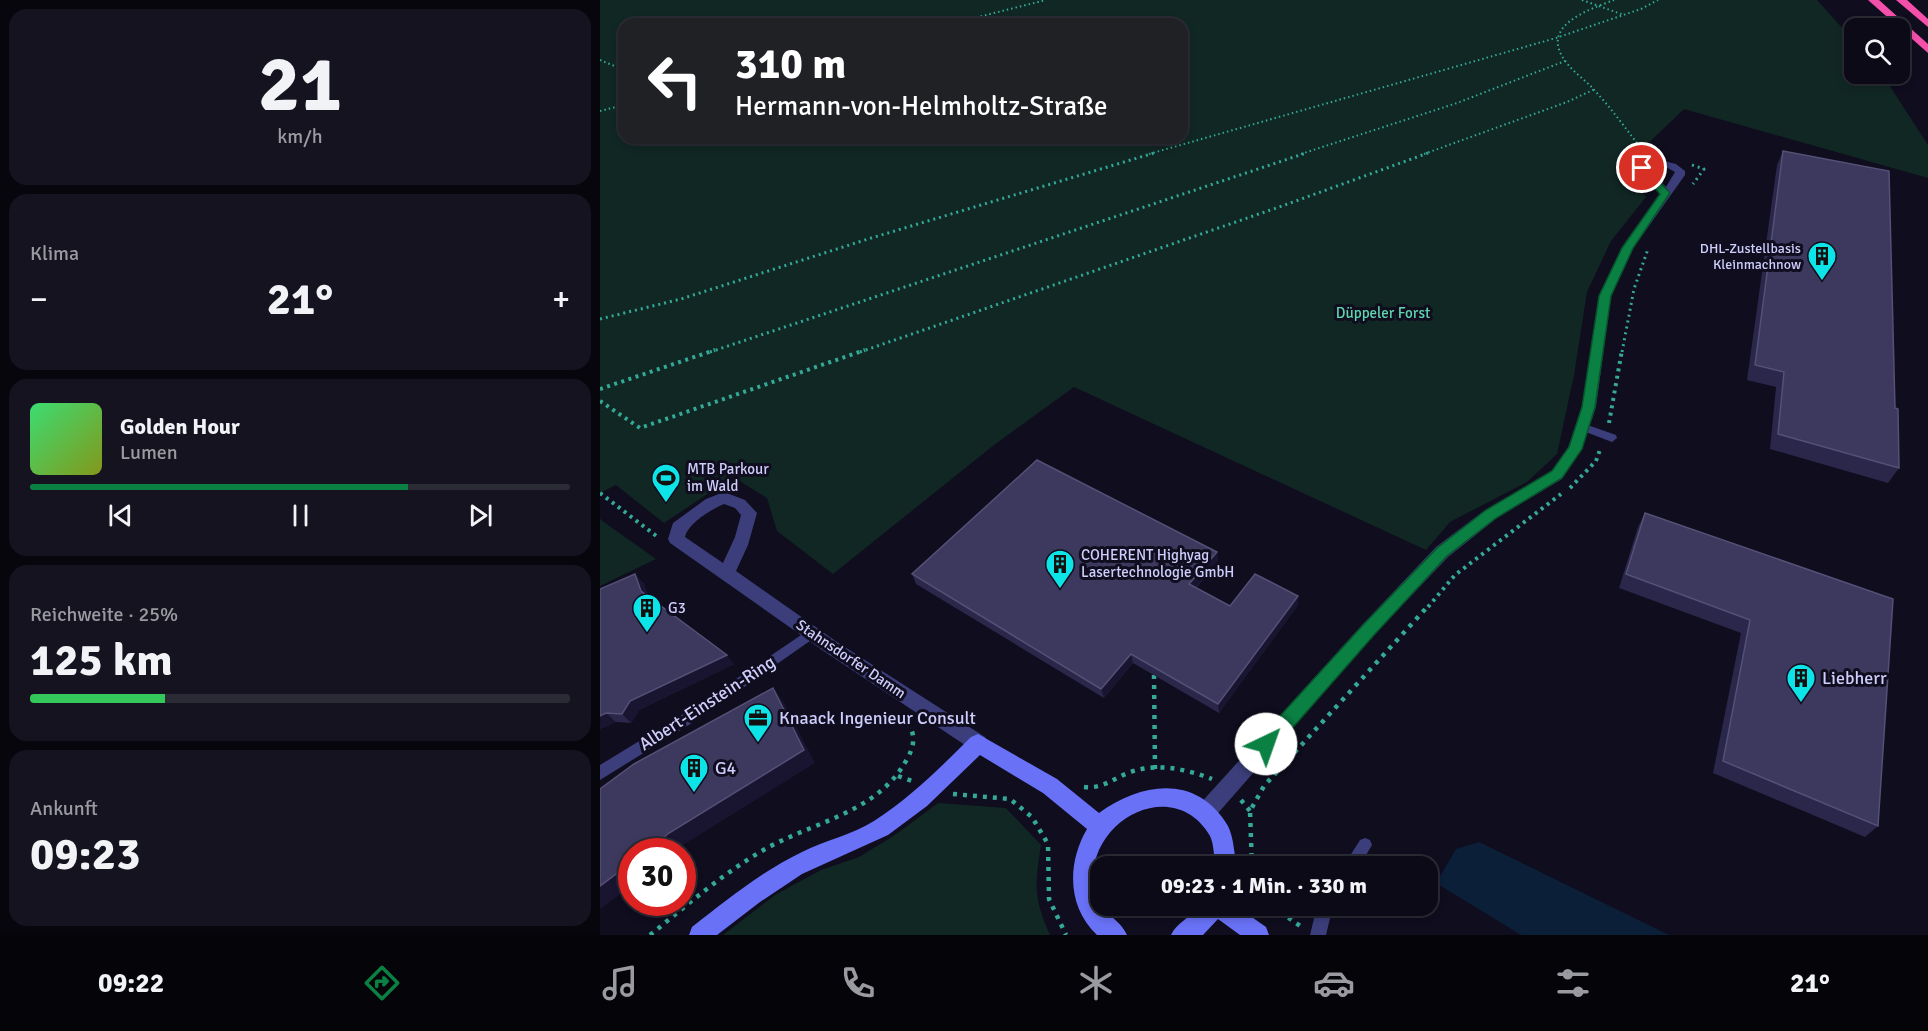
<!DOCTYPE html>
<html lang="de">
<head>
<meta charset="utf-8">
<style>
	body { margin:0; font-family:Signika,sans-serif; background:#14131f; color:#f1f3f6; height:100vh; display:flex; flex-direction:column; font-size:22px; white-space:nowrap }
	* { box-sizing:border-box; margin:0 }
	p { font-size:20px; color:#9a9aa1 }
	.icon { flex:none; width:33px; height:33px; fill:none; stroke:currentColor; stroke-width:2; stroke-linecap:round; stroke-linejoin:round }
	.map { position:relative; flex:1; overflow:hidden }
	.side { display:flex; flex-direction:column; gap:9px; padding:9px; background:#06060c; width:600px }
	.side>* { flex:none }
	.hud { position:absolute; left:18px; top:18px; width:570px; height:126px; border-radius:18px; box-shadow:0 3px 9px #0003,0 0 0 2px #2b2b35; background:#202124; color:#fff; overflow:hidden }
	.fabs { position:absolute; left:1244px; top:18px; display:grid; gap:12px }
	.fabs a { display:grid; place-items:center; width:66px; height:66px; border-radius:12px; background:#0b0a16; box-shadow:0 3px 9px #0003,0 0 0 2px #2b2b35; font-size:30px }
	.speed { position:absolute; left:18px; top:838px; display:flex; gap:12px; font-size:30px; font-weight:700; text-align:center }
	.speed>* { display:grid; place-content:center; width:78px; height:78px; border-radius:50%; background:#0b0a16; box-shadow:0 3px 9px #0003,0 0 0 2px #2b2b35; line-height:1 }
	.speed .limit { border:9px solid #d22; background:#fff; color:#111 }
	.pin { position:absolute; display:grid; place-items:center; width:51px; height:51px; color:#fff; margin:-26px; border:3px solid #fff; border-radius:50%; box-shadow:0 2px 6px #0007 }
	.me { position:absolute; width:66px; margin:-33px; rotate:42deg; stroke-linejoin:round; filter:drop-shadow(0 0 4px #0008) }
	.turn { display:flex; align-items:center; gap:21px; height:126px; padding:0 18px; font-size:27px }
	.turn .icon { width:78px; height:78px; stroke-width:2.5 }
	.turn b { display:block; font-size:42px; line-height:51px }
	.big { font-size:45px; font-weight:700; line-height:1.1 }
	.side .tile { flex:1; display:flex; flex-direction:column; justify-content:center; gap:9px; min-width:0; padding:0 21px; border-radius:18px; background:#14131f }
	.side .dial { align-items:center; gap:0 }
	.dial b { font-size:78px; line-height:1 }
	.song { display:flex; align-items:center; gap:18px }
	.cover { width:72px; height:72px; border-radius:9px; background:linear-gradient(135deg,hsl(140 70% 55%),hsl(70 70% 35%)) }
	.played { height:6px; border-radius:3px; background:linear-gradient(90deg,#0b8043 70%,#2b2b35 70%) }
	.keys { display:flex; justify-content:space-around; direction:ltr }
	.heat { display:flex; justify-content:space-between; align-items:center; font-size:33px; direction:ltr }
	.charge { height:9px; border-radius:4px; background:linear-gradient(90deg,#34c759 25%,#2b2b35 0) }
	.trip { position:absolute; left:490px; top:856px; width:348px; height:60px; border-radius:18px; background:#0b0a16; box-shadow:0 3px 9px #0003,0 0 0 2px #2b2b35; font-weight:700; line-height:60px; text-align:center }
	.tabs { display:flex; height:96px; justify-content:space-around; align-items:center; background:#040409; color:#9a9aa1 }
	.tabs .icon { width:42px; height:42px }
	.tabs .active { color:#0b8043 }
	.tabs b { font-size:27px; color:#f1f3f6 }
	main { display:flex; flex:1; min-height:0 }
	.map>svg:first-child { display:block }
</style>
</head>
<body>
<main>
<section class="side">
<div class="tile dial"><b>21</b><p>km/h</p></div>
<div class="tile"><p>Klima</p>
<div class="heat"><a>−</a><b class="big">21°</b><a>+</a></div>
</div>
<div class="tile">
<div class="song"><i class="cover"></i><div><b>Golden Hour</b><p>Lumen</p></div></div>
<div class="played"></div>
<div class="keys"><svg class="icon" aria-label="previous" viewBox="0 0 24 24"><path d="M18 5L8 12l10 7zM5 5v14"/></svg><svg class="icon" aria-label="pause" viewBox="0 0 24 24"><path d="M8 5v14M16 5v14"/></svg><svg class="icon" aria-label="next" viewBox="0 0 24 24"><path d="M6 5l10 7-10 7zM19 5v14"/></svg></div>
</div>
<div class="tile"><p>Reichweite · 25%</p><b class="big">125 km</b><div class="charge"></div></div>
<div class="tile"><p>Ankunft</p><b class="big">09:23</b></div>
</section>
<div class="map">
<svg width="1328" height="935" viewBox="0 0 1328 935">
	<rect width="100%" height="100%" fill="#0f0d1e"/>
	<g fill="#112724" fill-rule="evenodd">
		<path d="M0,0H1217L1254,41V74H1282L1328,145V178L1084,109L1040,151L1026,170L1046,197L1011,241L987,292L974,375L957,454L927,482L850,522L826,550L474,387L394,445L233,574L177,531L167,498L133,477L64,523L16,485L0,493ZM24,24H582V138H24Z"/>
		<path d="M0,518L1,520L56,559L0,586Z"/>
		<path d="M338,803L406,808L441,845C435,885 433,897 450,935H123L175,895L221,870L259,857L295,835Z"/>
	</g>
	<path fill="#0b1f38" d="M879,842L1069,935H921L836,883L856,849Z"/>
	<g fill="none" stroke-linecap="round" stroke-linejoin="round">
		<g stroke="#34a998" stroke-width="2" stroke-dasharray="1.5 3" stroke-linecap="butt">
			<path d="M982,0L1024,15"/>
			<path d="M1014,0C988,10 938,26 966,62C974,73 986,80 995,91C1013,110 1028,132 1044,152"/>
			<path d="M350,24L446,0"/>
			<path d="M0,60L24,70"/>
			<path d="M0,111L24,105"/>
			<path d="M549,154L956,38L1041,9L1058,0"/>
			<path d="M701,154L857,103L965,61"/>
			<path d="M824,154L967,102L995,89"/>
		</g>
		<g stroke="#34a998" stroke-width="3" stroke-dasharray="2 4" stroke-linecap="butt">
			<path d="M1092,165L1104,169L1093,184"/>
			<path d="M0,319L81,299L268,239L554,153"/>
			<path d="M110,352L706,153"/>
			<path d="M260,352L682,206L828,153"/>
			<path d="M1022,352L1034,289L1048,249"/>
		</g>
		<g stroke="#34a998" stroke-width="4" stroke-dasharray="3 4.5" stroke-linecap="butt">
			<path d="M0,389L115,350"/>
			<path d="M0,401L40,428L265,350"/>
			<path d="M1009,423L1022,350"/>
			<path d="M970,488L996,461L1001,447"/>
			<path d="M0,493L59,538"/>
			<path d="M828,607L855,575L961,494"/>
		</g>
		<g stroke="#34a998" stroke-width="4.5" stroke-dasharray="4 6" stroke-linecap="butt">
			<path d="M554,675L555,769"/>
			<path d="M298,776L312,781"/>
			<path d="M484,787C502,789 513,779 528,773C556,762 586,769 612,779"/>
			<path d="M353,794L410,799L432,817L448,844L449,899L466,935"/>
			<path d="M641,800L650,811"/>
			<path d="M652,867L650,811L664,786L829,605"/>
			<path d="M672,906L703,928"/>
			<path d="M50,935C86,906 120,876 160,852C210,822 278,814 307,759C315,745 316,733 306,721"/>
		</g>
		<g fill="#3b3e7a" fill-rule="evenodd">
			<path d="M982,423L1016,435L1017,438L1012,442L978,429L977,427L978,425Z"/>
			<path d="M213,627L217,628L219,632L217,636L100,718L0,780V765L90,710Z"/>
			<path d="M765,838L770,840L772,845L759,867H743L760,840Z"/>
			<path d="M717,906H733L726,935H710Z"/>
		</g>
		<g fill="#3b3e7a" fill-rule="evenodd">
			<path d="M1060,160L1076,164L1085,171V175L1034,247L1011,296L996,407L982,449L962,479L897,518L848,557L774,635L612,820L605,823L598,820L595,813L598,806L762,625L836,547L885,510L952,471L968,448L982,407L999,296L1022,247L1060,194L1037,168L1042,161ZM1049,166H1064L1075,172L1066,187L1048,168Z"/>
			<path d="M124,492L145,500L157,513L148,545L136,571L237,642L385,737L388,743L385,749L378,752L371,749L225,652L70,543L68,539L73,523L106,499ZM124,504L135,508L141,515L135,537L123,563L85,537C88,523 112,509 124,504Z"/>
		</g>
		<g fill="#6971f6" fill-rule="evenodd">
			<path d="M378,734L457,779L499,813C542,782 597,774 628,826C634,838 634,854 637,867H615C614,857 614,844 610,836C573,772 480,823 495,892C499,913 520,918 527,935H497C467,907 467,863 487,829L443,793L380,755L327,806L288,835L202,874L160,902L117,935H89L92,927C127,900 162,871 202,852C226,840 252,835 274,821C310,798 341,767 371,737Z"/>
			<path d="M600,906H636L666,927L669,935H640L618,919L603,935H571C576,923 591,917 600,906Z"/>
		</g>
		<g fill="#f54fac" fill-rule="evenodd">
			<path d="M1268,0H1279L1328,44V53Z"/>
			<path d="M1296,0H1307L1328,19V27Z"/>
		</g>
	</g>
	<g fill="#2b274a">
		<path d="M1183,151L1295,408L1299,468L1288,483L1170,449L1176,387L1147,380L1177,165Z"/>
		<path d="M1045,513L1293,599L1278,826L1265,837L1113,773L1141,633L1019,588L1038,527Z"/>
		<path d="M617,552L618,562L596,588L630,606L698,605L619,713L533,663L504,698L316,584L312,574Z"/>
		<path d="M35,574L44,584L48,596L134,664L39,710L31,723L16,722L0,729Z"/>
	</g>
	<g fill="#191531">
		<path d="M617,552L618,562L590,594L589,584Z"/>
		<path d="M35,574L44,584L49,601L41,591Z"/>
		<path d="M698,596V605L619,713L618,704Z"/>
		<path d="M531,654L533,663L504,698L501,689Z"/>
		<path d="M127,655L134,664L39,710L31,723L22,714L30,701Z"/>
		<path d="M173,688L183,701L215,763L83,845L74,852H45Z"/>
		<path d="M6,713L16,722L0,729V716Z"/>
		<path d="M32,862V885L0,909V886Z"/>
	</g>
	<g fill="#3d385d" stroke="#545076" stroke-width="1.5">
		<path d="M1183,151L1289,171L1295,408L1298,409L1299,468L1178,434L1184,372L1155,365Z"/>
		<path d="M437,460L617,552L589,584L630,606L655,574L698,596L618,704L531,654L501,689L312,574Z"/>
		<path d="M1045,513L1293,599L1278,826L1123,761L1150,620L1026,574Z"/>
		<path d="M35,574L41,591L127,655L30,701L22,714L6,713L0,716V589Z"/>
		<path d="M173,688L204,750L69,833L45,852H32V862L0,886V789L34,764Z"/>
	</g>
	<path fill="#0b8043" stroke="#07532c" stroke-width="1.5" d="M1038,166H1045L1070,193L1033,248L1011,296L995,407L982,449L962,478L896,518L847,556L774,635L673,750L666,752L660,750L658,744L660,738L763,625L837,548L886,510L952,471L969,447L982,407L999,296L1022,248L1060,194L1038,170Z"/>
	<defs>
		<g id="building-pin" transform="scale(1.5)"><path d="M0 17L-7.5 6A9.5 9.5 0 1 1 7.5 6Z" fill="#0de4e7" stroke="#0f0d1e"/><path d="M-4-6H4V6H1V3H-1V6H-4ZM-2.5-4.3h1.7v1.8h-1.7ZM.8-4.3h1.7v1.8H.8ZM-2.5-1h1.7V.8h-1.7ZM.8-1h1.7V.8H.8Z" fill="#111"/></g>
		<g id="stadium-pin" transform="scale(1.5)"><path d="M0 17L-7.5 6A9.5 9.5 0 1 1 7.5 6Z" fill="#0de4e7" stroke="#0f0d1e"/><path d="M0-5a6.5 5 0 1 0 0 10a6.5 5 0 1 0 0-10ZM-3.5-1.8h7v3.6h-7Z" fill="#111"/></g>
		<g id="office-pin" transform="scale(1.5)"><path d="M0 17L-7.5 6A9.5 9.5 0 1 1 7.5 6Z" fill="#0de4e7" stroke="#0f0d1e"/><path d="M-6-3h4V-5.5h4V-3h4V5H-6ZM-1-4.5V-3h2v-1.5ZM-6 0V1H6V0Z" fill="#111"/></g>
	</defs>
	<g fill-rule="evenodd">
		<use href="#building-pin" x="1222" y="256"/>
		<use href="#stadium-pin" x="66" y="478"/>
		<use href="#building-pin" x="460" y="564"/>
		<use href="#building-pin" x="47" y="608"/>
		<use href="#building-pin" x="1201" y="678"/>
		<use href="#office-pin" x="158" y="718"/>
		<use href="#building-pin" x="94" y="768"/>
	</g>
	<g text-anchor="middle" stroke-width="6" stroke-linejoin="round" paint-order="stroke">
		<g font-size="14" fill="#cecdfc" stroke="#0f0d1e" text-anchor="end">
			<text x="1201" y="253">DHL-Zustellbasis<tspan x="1201" dy="16">Kleinmachnow</tspan></text>
		</g>
		<g font-size="15" fill="#5ed7af" stroke="#0f0d1e">
			<text x="783" y="318">Düppeler Forst</text>
		</g>
		<g font-size="15" fill="#cecdfc" stroke="#0f0d1e" text-anchor="start">
			<text x="87" y="474">MTB Parkour<tspan x="87" dy="17">im Wald</tspan></text>
			<text x="481" y="560">COHERENT Highyag<tspan x="481" dy="17">Lasertechnologie GmbH</tspan></text>
			<text x="68" y="613">G3</text>
		</g>
		<g font-size="15" fill="#cecdfc" stroke="#0f0d1e">
			<text transform="translate(251 659) rotate(34)" y="5">Stahnsdorfer Damm</text>
		</g>
		<g font-size="18" fill="#cecdfc" stroke="#0f0d1e" text-anchor="start">
			<text x="1222" y="684">Liebherr</text>
			<text x="179" y="724">Knaack Ingenieur Consult</text>
			<text x="115" y="774">G4</text>
		</g>
		<g font-size="18" fill="#cecdfc" stroke="#0f0d1e">
			<text transform="translate(107 703) rotate(-33)" y="6">Albert-Einstein-Ring</text>
		</g>
	</g>
</svg>
<div class="fabs">
<a><svg class="icon" aria-label="search" viewBox="0 0 24 24"><circle cx="10" cy="10" r="6"/><path d="M15 15l6 6"/></svg></a>
</div>
<div class="speed"><div class="limit">30</div></div>
<div class="pin" style="left:1042px;top:168px;background:#d93025"><svg class="icon" aria-label="arrive" viewBox="0 0 24 24"><path d="M6 21V4h12l-3 4 3 4H6"/></svg></div>
<svg class="me" style="left:666px;top:744px" viewBox="-20 -20 40 40"><circle r="19" fill="#fff"/><path d="M0-13L10 11 0 6-10 11z" fill="#0b8043"/></svg>
<div class="trip">09:23 · 1 Min. · 330 m</div>
<div class="hud">
<div class="turn"><svg class="icon" aria-label="left" viewBox="0 0 24 24"><path d="M17 20v-9H6M10 6l-5 5 5 5"/></svg><div><b>310 m</b>Hermann-von-Helmholtz-Straße</div></div>
</div>
</div>
</main>
<nav class="tabs">
<b>09:22</b>
<svg class="icon active" aria-label="directions" viewBox="0 0 24 24"><path d="M12 3l9 9-9 9-9-9zM9 14v-3h6M13 9l2 2-2 2"/></svg>
<svg class="icon" aria-label="music" viewBox="0 0 24 24"><path d="M9 18V5l10-2v13"/><circle cx="6" cy="18" r="3"/><circle cx="16" cy="16" r="3"/></svg>
<svg class="icon" aria-label="phone" viewBox="0 0 24 24"><path d="M5 4h4l2 5-3 2q2 4 5 5l2-3 5 2v4C11 20 4 13 5 4z"/></svg>
<svg class="icon" aria-label="climate" viewBox="0 0 24 24"><path d="M12 3v18M4 7l16 10M4 17L20 7"/></svg>
<svg class="icon" aria-label="car" viewBox="0 0 24 24"><path d="M5 17H2v-5l4-1 3-4h7l3 4 3 1v5h-3M9 17h6M6 11h13"/><circle cx="7" cy="17" r="2"/><circle cx="17" cy="17" r="2"/></svg>
<svg class="icon" aria-label="filters" viewBox="0 0 24 24"><path d="M4 7h16M4 17h16"/><circle cx="9" cy="7" r="2"/><circle cx="15" cy="17" r="2"/></svg>
<b>21°</b>
</nav>
</body>
</html>
